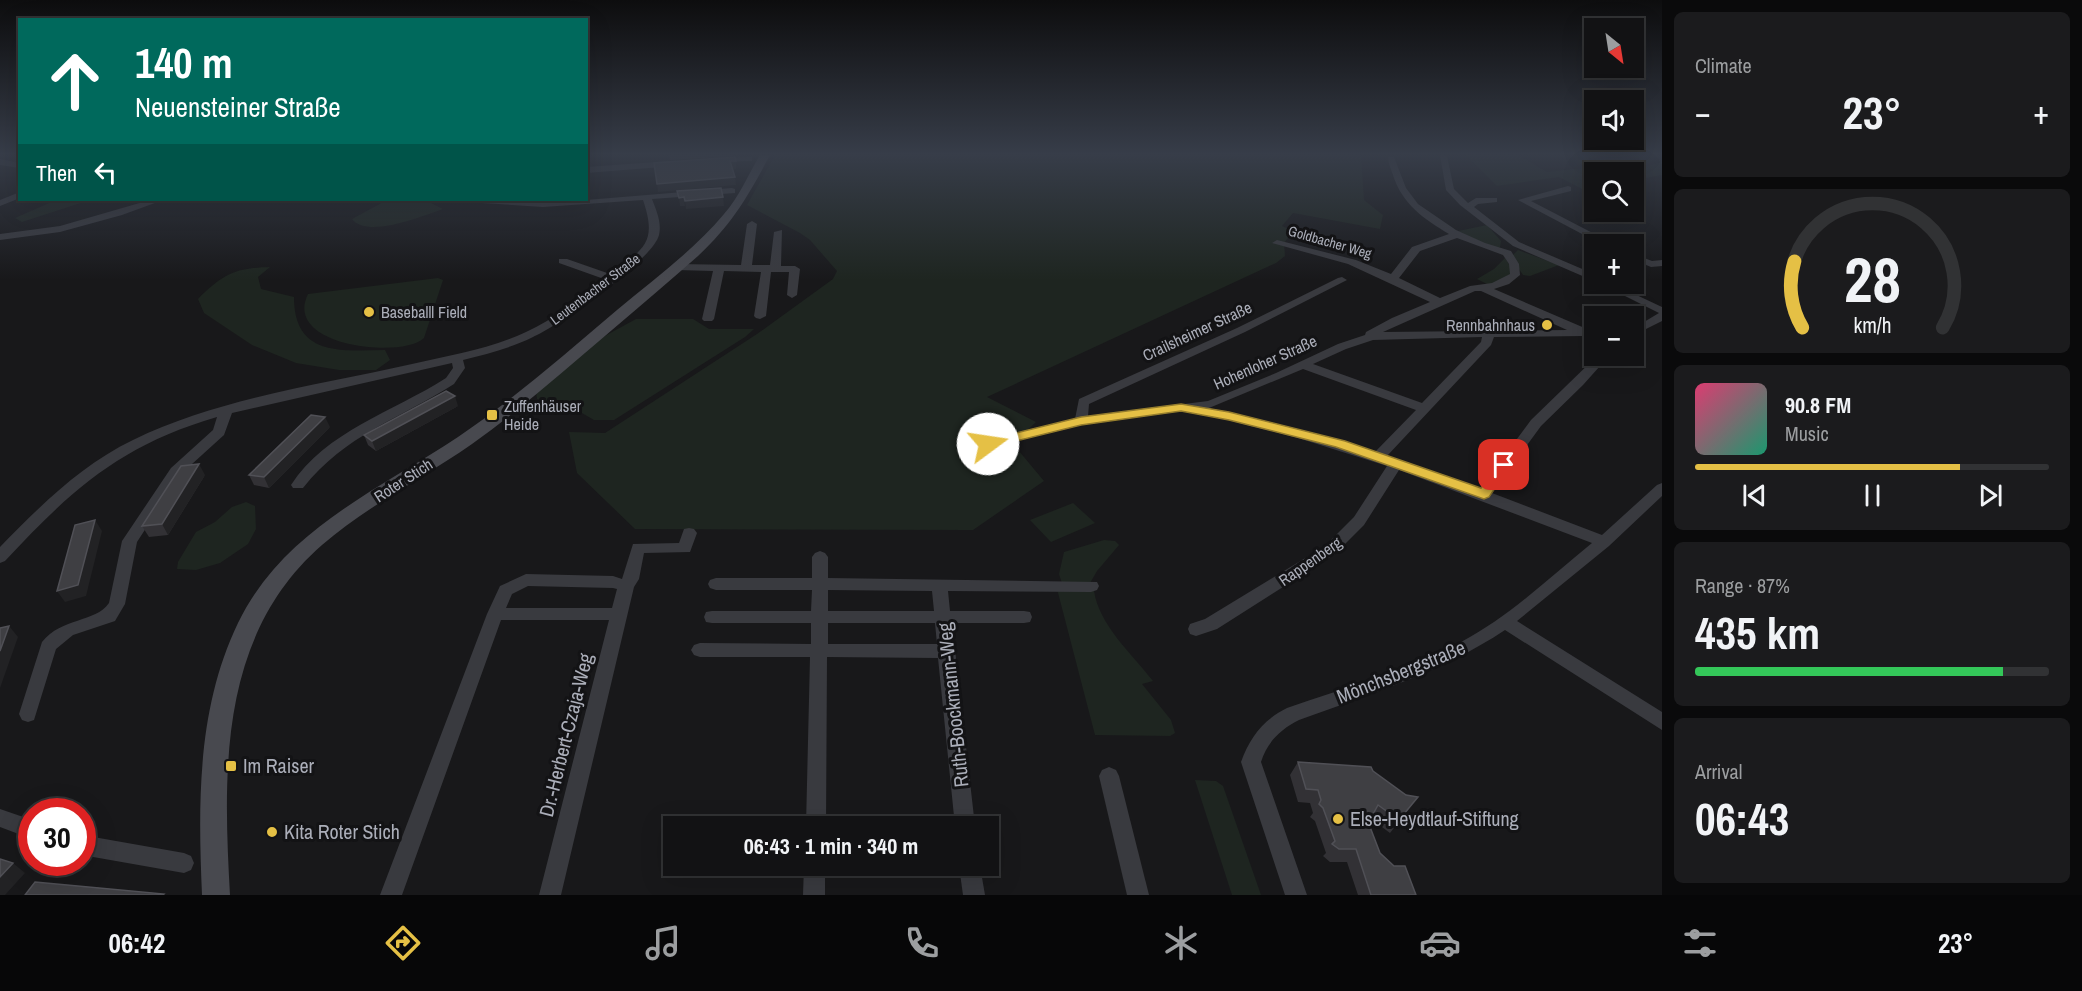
<!DOCTYPE html>
<html lang="en">
<head>
<meta charset="utf-8">
<style>
	body { margin:0; font-family:"Archivo Narrow",sans-serif; background:#1b1b1d; color:#f1f3f6; height:100vh; display:flex; flex-direction:column; font-size:22px; white-space:nowrap }
	* { box-sizing:border-box; margin:0 }
	p { font-size:20px; color:#9c9ea0 }
	.icon { flex:none; width:33px; height:33px; fill:none; stroke:currentColor; stroke-width:2; stroke-linecap:round; stroke-linejoin:round }
	.map { position:relative; flex:1; overflow:hidden }
	.panel { display:flex; flex-direction:column; gap:12px; padding:12px; background:#0a0a0b; width:420px }
	.panel>* { flex:none }
	.top-card { position:absolute; left:18px; top:18px; width:570px; height:183px; border-radius:0px; box-shadow:0 6px 24px #0002,0 0 0 2px #313234; background:#00695c; color:#fff; overflow:hidden }
	.needle { width:39px; rotate:150deg }
	.fabs { position:absolute; left:1584px; top:18px; display:grid; gap:12px }
	.fabs a { display:grid; place-items:center; width:60px; height:60px; border-radius:0px; background:#121214; box-shadow:0 6px 24px #0002,0 0 0 2px #313234; font-size:30px }
	.speed { position:absolute; left:18px; top:798px; display:flex; gap:12px; font-size:30px; font-weight:700; text-align:center }
	.speed>* { display:grid; place-content:center; width:78px; height:78px; border-radius:50%; background:#121214; box-shadow:0 6px 24px #0002,0 0 0 2px #313234; line-height:1 }
	.speed .limit { border:9px solid #d22; background:#fff; color:#111 }
	.pin { position:absolute; display:grid; place-items:center; width:51px; height:51px; color:#fff; margin:-26px; border-radius:12px; box-shadow:0 3px 9px #0006 }
	.me { position:absolute; width:66px; margin:-33px; rotate:76deg; stroke-linejoin:round; filter:drop-shadow(0 0 4px #0008) }
	.turn { display:flex; align-items:center; gap:21px; height:126px; padding:0 18px; font-size:27px }
	.turn .icon { width:78px; height:78px; stroke-width:2.5 }
	.turn b { display:block; font-size:42px; line-height:51px }
	.then { display:flex; align-items:center; height:57px; padding:0 18px; background:#0003; gap:12px; font-size:22px }
	.big { font-size:45px; font-weight:700; line-height:1.1 }
	.panel .card { flex:1; display:flex; flex-direction:column; justify-content:center; gap:9px; min-width:0; padding:0 21px; border-radius:9px; background:#1b1b1d }
	.panel .dial { align-items:center; gap:0 }
	.dial svg { height:156px; overflow:visible; fill:none; stroke:#313234; stroke-width:7; stroke-linecap:round; text-anchor:middle }
	.dial text { fill:#f1f3f6; stroke:none }
	.song { display:flex; align-items:center; gap:18px }
	.cover { width:72px; height:72px; border-radius:9px; background:linear-gradient(135deg,hsl(340 70% 55%),hsl(160 70% 35%)) }
	.played { height:6px; border-radius:3px; background:linear-gradient(90deg,#e5c045 75%,#313234 75%) }
	.keys { display:flex; justify-content:space-around; direction:ltr }
	.heat { display:flex; justify-content:space-between; align-items:center; font-size:33px; direction:ltr }
	.charge { height:9px; border-radius:4px; background:linear-gradient(90deg,#34c759 87%,#313234 0) }
	.trip { position:absolute; left:663px; top:816px; width:336px; height:60px; border-radius:0px; background:#121214; box-shadow:0 6px 24px #0002,0 0 0 2px #313234; font-weight:700; line-height:60px; text-align:center }
	.tab-bar { display:flex; height:96px; justify-content:space-around; align-items:center; background:#070708; color:#9c9ea0 }
	.tab-bar .icon { width:42px; height:42px }
	.tab-bar .selected { color:#e5c045 }
	.tab-bar b { font-size:27px; color:#f1f3f6 }
	main { display:flex; flex:1; min-height:0 }
	.map>svg:first-child { display:block }
</style>
</head>
<body>
<main>
<div class="map">
<svg width="1662" height="895" viewBox="0 0 1662 895">
	<rect width="100%" height="100%" fill="#18181a"/>
	<g fill="#1e2520">
		<path d="M775,155H1361L1364,200L1383,215L1380,229L1293,213L1282,226L1293,231L1284,243L1285,256L1276,263L987,397L1036,422L1013,444L1044,481L973,530L635,529L577,473L569,432L605,433L757,334L833,279L837,271L810,240L800,233L747,205Z"/>
		<path d="M1466,155H1518L1547,172L1620,164L1640,168L1662,162V175L1634,180V172H1594V188L1584,190L1559,177L1497,186Z"/>
		<path d="M56,200H90L22,222L15,218Z"/>
		<path d="M387,200H425L443,209C423,216 367,239 352,219Z"/>
		<path d="M1487,225L1501,241L1500,247L1496,249L1458,231Z"/>
		<path d="M1518,250L1559,265L1530,276L1523,275L1511,257Z"/>
		<path d="M1505,258L1514,272L1491,286L1477,279L1494,269Z"/>
		<path d="M270,267L258,277L261,289L294,297C294,356 340,351 385,350L390,360L376,370H339L296,363L252,345L204,313L198,299C223,274 235,268 270,267Z"/>
		<path d="M438,278L443,280L424,338C403,359 282,347 308,294Z"/>
		<path d="M636,319H693L709,329H754L745,337L614,420H594L575,409L537,399L536,392L592,343Z"/>
		<path d="M246,502L255,506L256,529L248,544L220,563L196,570L177,569L178,562L196,532L215,522L232,507Z"/>
		<path d="M1073,503L1095,523L1051,542L1030,520Z"/>
		<path d="M1104,540L1115,541L1119,545L1097,571L1090,583H1062L1059,574L1064,552Z"/>
		<path d="M1056,585L1094,591C1099,625 1132,654 1153,681L1142,684L1171,720L1175,733L1170,736L1095,735Z"/>
		<path d="M1195,780L1216,781L1223,786L1261,895H1232Z"/>
	</g>
	<g fill="none" stroke-linecap="round" stroke-linejoin="round">
		<g fill="#393a3f" fill-rule="evenodd">
			<path d="M1440,155L1447,156L1454,189L1468,203L1476,198H1497V202L1478,204L1474,207L1519,242L1594,274V281L1513,246L1460,205L1446,190Z"/>
			<path d="M752,157V161H749L717,162L713,160L717,158Z"/>
			<path d="M1388,157H1394L1406,188L1418,204L1456,230L1485,243L1511,251L1519,264L1520,275L1509,284L1494,289L1594,332V339L1583,336L1494,337L1491,345L1387,456L1480,489L1531,420L1597,356H1609L1583,385L1541,426L1492,493L1602,535L1657,485L1662,483V496L1609,546L1517,621L1662,712V730L1505,630C1442,672 1370,694 1299,720C1281,729 1267,742 1261,762L1307,895H1285L1241,762C1250,737 1263,720 1287,708C1345,688 1406,670 1461,642C1509,617 1550,577 1592,543L1399,470L1364,525L1335,554L1217,629L1196,636L1190,634L1188,629L1190,624L1205,619L1325,546L1354,517L1387,466L1298,438L1192,411H1181L1081,425L988,448L981,444L983,441L1075,419L1079,399L1237,328L1338,278L1342,277L1347,280L1245,332L1089,404L1088,416L1208,401L1276,373L1338,344L1365,335L1366,332L1392,318L1430,302L1348,264L1272,243L1277,240L1356,260L1391,274L1412,247L1449,234C1424,219 1402,204 1393,175C1391,169 1388,163 1388,157ZM1457,238L1503,255L1509,264L1510,274L1492,283L1470,286L1440,298L1399,278L1420,251ZM1475,291H1481L1567,330L1383,332ZM1482,337L1481,342L1422,403L1313,364L1346,349L1373,340ZM1303,369L1416,410L1375,452L1307,432L1209,408Z"/>
			<path d="M0,159L20,163V168L0,165Z"/>
			<path d="M671,161L674,162V166L586,173V167Z"/>
			<path d="M1568,186L1571,187V191L1531,201L1610,242L1612,244H1601L1518,200Z"/>
			<path d="M732,188L735,189V193L652,199C656,210 662,222 659,235C653,260 558,326 533,337C511,348 487,354 463,360L465,368L454,384C398,420 346,434 303,488H293L291,485C326,431 393,412 446,378L453,368L452,363L232,413L224,435L181,474L137,542L125,604L115,621L73,635L56,649L34,720L28,722L22,720L19,714L42,642C62,617 95,623 109,603L122,541L171,468L213,430L217,417C121,445 72,489 5,561L0,563V547C40,506 81,465 133,440C220,398 319,385 412,364C451,355 490,349 526,332C555,319 579,298 604,279L559,263V259H567L610,274C643,249 658,244 643,200L543,207L482,203L478,200L543,201L586,200Z"/>
			<path d="M20,192V198L0,206V200Z"/>
			<path d="M150,200H163L122,215L60,232L0,240V234L60,226Z"/>
			<path d="M752,221L757,224L752,265H770L774,232L782,230L781,266H795L800,269L797,295L792,298L787,295L789,272H771L766,316L760,319L756,318L754,316L761,272L724,271L714,319L712,321H704L702,319L713,271L677,270L672,267L677,264L741,265L747,224Z"/>
			<path d="M1634,254L1652,261L1662,260V266L1651,267L1634,260Z"/>
			<path d="M1601,284H1613L1662,307V321L1634,335V328L1659,313Z"/>
			<path d="M689,528L694,529L697,533L690,552L644,553L639,579L634,587L561,895H539L609,620H501L402,895H380L487,614L500,586L526,574L613,576L622,579L633,544L679,543L684,529ZM528,586L613,588L617,589L612,608H506L512,594Z"/>
			<path d="M820,551L825,553L828,557V578L1097,582L1099,586L1097,590L1091,592L948,591L950,611H1024L1030,612L1032,617L1030,622L1024,623H952L975,826H955L938,658L827,657L826,826H806L810,657H700L694,655L691,650L694,645L700,643L811,644V623H712L706,622L704,617L706,612L712,611H811L812,590H716L710,588L708,584L710,580L716,578H812V557L815,553ZM828,590L932,591L934,611H828ZM828,623H935L937,644H828Z"/>
			<path d="M1109,767L1116,770L1119,776L1149,895H1127L1099,776L1102,770Z"/>
			<path d="M0,809L32,820V839L0,827Z"/>
			<path d="M82,835L184,853L191,856L194,863L191,870L184,873L82,855Z"/>
			<path d="M804,866H825V895H803Z"/>
			<path d="M959,866H980L985,895H963Z"/>
		</g>
		<path fill="#48494f" fill-rule="evenodd" d="M760,155H770C748,196 733,223 698,256C670,281 641,305 612,330C566,369 521,409 472,444C422,479 367,506 322,545C219,635 223,770 230,895H202C198,803 197,708 238,623C282,531 378,490 458,437C514,399 565,354 617,310C654,279 693,251 724,214C739,197 748,175 760,155Z"/>
	</g>
	<g fill="#323135">
		<path d="M669,155H732V156L670,160Z"/>
		<path d="M458,406L376,451L368,445L364,435Z"/>
		<path d="M330,427L269,488L254,485L249,475Z"/>
		<path d="M205,475L168,535L149,537L142,526Z"/>
		<path d="M1298,762L1373,771L1408,810L1390,833L1370,818L1368,822L1380,853L1416,895H1358L1347,862H1330L1323,856L1326,853L1315,821L1310,817L1313,813L1310,803L1298,802L1290,775Z"/>
	</g>
	<g fill="#222224">
		<path d="M730,161H736V169H731Z"/>
		<path d="M735,177L736,185L658,192L657,184Z"/>
		<path d="M684,197L685,206H680L679,198Z"/>
		<path d="M723,197L724,206L686,209L685,201Z"/>
		<path d="M455,396L458,406L376,451L372,441Z"/>
		<path d="M325,417L330,427L269,488L264,477Z"/>
		<path d="M199,464L205,475L168,535L162,524Z"/>
		<path d="M95,520L102,531L86,596L65,602L57,591Z"/>
		<path d="M9,626L18,637L0,688V651Z"/>
		<path d="M13,863L25,873L5,895H0V877Z"/>
	</g>
	<g fill="#3f3f43" stroke="#505056" stroke-width="1.5">
		<path d="M735,157L736,161H730L735,177L657,184L654,163Z"/>
		<path d="M721,188L723,197L685,201L684,197L679,198L677,191Z"/>
		<path d="M446,391L455,396L372,441L364,435Z"/>
		<path d="M311,415L325,417L264,477L249,475Z"/>
		<path d="M199,464L162,524L142,526L181,466Z"/>
		<path d="M95,520L78,585L57,591L75,525Z"/>
		<path d="M9,626L0,651V628Z"/>
		<path d="M1298,762L1371,767L1373,771L1406,795L1418,797L1399,820L1378,805L1372,816L1367,819L1380,853L1394,866H1405L1416,895H1371L1356,849H1339L1332,844L1335,841L1323,808L1319,804L1321,800L1318,790L1306,789Z"/>
		<path d="M0,859L13,863L0,877Z"/>
		<path d="M35,882L164,894L163,895H25Z"/>
	</g>
	<linearGradient id="sky" x2="0" y2="1"><stop stop-color="#0d0d0e"/><stop offset="0.55" stop-color="#373d49"/><stop offset="1" stop-color="#373d49" stop-opacity="0"/></linearGradient>
	<rect width="1662" height="280" fill="url(#sky)"/>
	<path fill="#e5c045" stroke="#957d2d" stroke-width="1.5" d="M1181,404L1229,412L1345,441L1481,488L1499,462H1509L1511,465L1489,497L1484,499L1336,447L1229,420L1181,411L1081,425L988,448L982,444L984,441L1081,417Z"/>
	<g fill="#e5c045" stroke="#131315" stroke-width="2">
		<circle cx="369" cy="312" r="6"/>
		<circle cx="1547" cy="325" r="6"/>
		<rect x="486" y="409" width="12" height="12" rx="3"/>
		<rect x="225" y="760" width="12" height="12" rx="3"/>
		<circle cx="1338" cy="819" r="6"/>
		<circle cx="272" cy="832" r="6"/>
	</g>
	<g text-anchor="middle" stroke-width="6" stroke-linejoin="round" paint-order="stroke">
		<g font-size="14" fill="#abaeb9" stroke="#131315">
			<text transform="translate(1330 242) rotate(16)" y="5">Goldbacher Weg</text>
			<text transform="translate(595 289) rotate(-37)" y="5">Leutenbacher Straße</text>
		</g>
		<g font-size="16" fill="#abaeb9" stroke="#131315" text-anchor="start">
			<text x="381" y="318">Baseballl Field</text>
			<text x="1535" y="331" text-anchor="end">Rennbahnhaus</text>
			<text x="504" y="412">Zuffenhäuser<tspan x="504" dy="18">Heide</tspan></text>
		</g>
		<g font-size="16" fill="#abaeb9" stroke="#131315">
			<text transform="translate(1197 331) rotate(-25)" y="6">Crailsheimer Straße</text>
			<text transform="translate(1265 362) rotate(-24)" y="6">Hohenloher Straße</text>
			<text transform="translate(403 480) rotate(-33)" y="6">Roter Stich</text>
			<text transform="translate(1310 561) rotate(-35)" y="6">Rappenberg</text>
		</g>
		<g font-size="20" fill="#abaeb9" stroke="#131315">
			<text transform="translate(1401 672) rotate(-22)" y="7">Mönchsbergstraße</text>
			<text transform="translate(953 705) rotate(-96)" y="7">Ruth-Boockmann-Weg</text>
			<text transform="translate(566 735) rotate(-76)" y="7">Dr.-Herbert-Czaja-Weg</text>
		</g>
		<g font-size="20" fill="#abaeb9" stroke="#131315" text-anchor="start">
			<text x="243" y="773">Im Raiser</text>
			<text x="1350" y="826">Else-Heydtlauf-Stiftung</text>
			<text x="284" y="839">Kita Roter Stich</text>
		</g>
	</g>
</svg>
<div class="fabs">
<a><svg class="needle" viewBox="-14 -14 28 28"><path d="M0-13l5 13h-10z" fill="#e53935"/><path d="M0 13l5-13h-10z" fill="#9c9ea0"/></svg></a>
<a><svg class="icon" aria-label="sound" viewBox="0 0 24 24"><path d="M4 9h4l5-4v14l-5-4H4zM17 9q2 3 0 6"/></svg></a>
<a><svg class="icon" aria-label="search" viewBox="0 0 24 24"><circle cx="10" cy="10" r="6"/><path d="M15 15l6 6"/></svg></a>
<a>+</a>
<a>−</a>
</div>
<div class="speed"><div class="limit">30</div></div>
<div class="pin" style="left:1504px;top:465px;background:#d93025"><svg class="icon" aria-label="arrive" viewBox="0 0 24 24"><path d="M6 21V4h12l-3 4 3 4H6"/></svg></div>
<svg class="me" style="left:988px;top:444px" viewBox="-20 -20 40 40"><circle r="19" fill="#fff"/><path d="M0-13L10 11 0 6-10 11z" fill="#e5c045"/></svg>
<div class="trip">06:43 · 1 min · 340 m</div>
<div class="top-card">
<div class="turn"><svg class="icon" aria-label="ahead" viewBox="0 0 24 24"><path d="M12 20V5M6 11l6-6 6 6"/></svg><div><b>140 m</b>Neuensteiner Straße</div></div>
<div class="then">Then<svg class="icon" aria-label="left" viewBox="0 0 24 24"><path d="M17 20v-9H6M10 6l-5 5 5 5"/></svg></div>
</div>
</div>
<section class="panel">
<div class="card"><p>Climate</p>
<div class="heat"><a>−</a><b class="big">23°</b><a>+</a></div>
</div>
<div class="card dial"><svg viewBox="0 0 100 80">
<path d="M14 69A42 42 0 1 1 86 69"/>
<path d="M14 69A42 42 0 0 1 10 35" stroke="#e5c045"/>
<text x="50" y="56" font-size="32" font-weight="700">28</text>
<text x="50" y="72" font-size="11">km/h</text>
</svg></div>
<div class="card">
<div class="song"><i class="cover"></i><div><b>90.8 FM</b><p>Music</p></div></div>
<div class="played"></div>
<div class="keys"><svg class="icon" aria-label="previous" viewBox="0 0 24 24"><path d="M18 5L8 12l10 7zM5 5v14"/></svg><svg class="icon" aria-label="pause" viewBox="0 0 24 24"><path d="M8 5v14M16 5v14"/></svg><svg class="icon" aria-label="next" viewBox="0 0 24 24"><path d="M6 5l10 7-10 7zM19 5v14"/></svg></div>
</div>
<div class="card"><p>Range · 87%</p><b class="big">435 km</b><div class="charge"></div></div>
<div class="card"><p>Arrival</p><b class="big">06:43</b></div>
</section>
</main>
<nav class="tab-bar">
<b>06:42</b>
<svg class="icon selected" aria-label="directions" viewBox="0 0 24 24"><path d="M12 3l9 9-9 9-9-9zM9 14v-3h6M13 9l2 2-2 2"/></svg>
<svg class="icon" aria-label="music" viewBox="0 0 24 24"><path d="M9 18V5l10-2v13"/><circle cx="6" cy="18" r="3"/><circle cx="16" cy="16" r="3"/></svg>
<svg class="icon" aria-label="phone" viewBox="0 0 24 24"><path d="M5 4h4l2 5-3 2q2 4 5 5l2-3 5 2v4C11 20 4 13 5 4z"/></svg>
<svg class="icon" aria-label="climate" viewBox="0 0 24 24"><path d="M12 3v18M4 7l16 10M4 17L20 7"/></svg>
<svg class="icon" aria-label="car" viewBox="0 0 24 24"><path d="M5 17H2v-5l4-1 3-4h7l3 4 3 1v5h-3M9 17h6M6 11h13"/><circle cx="7" cy="17" r="2"/><circle cx="17" cy="17" r="2"/></svg>
<svg class="icon" aria-label="filters" viewBox="0 0 24 24"><path d="M4 7h16M4 17h16"/><circle cx="9" cy="7" r="2"/><circle cx="15" cy="17" r="2"/></svg>
<b>23°</b>
</nav>
</body>
</html>
